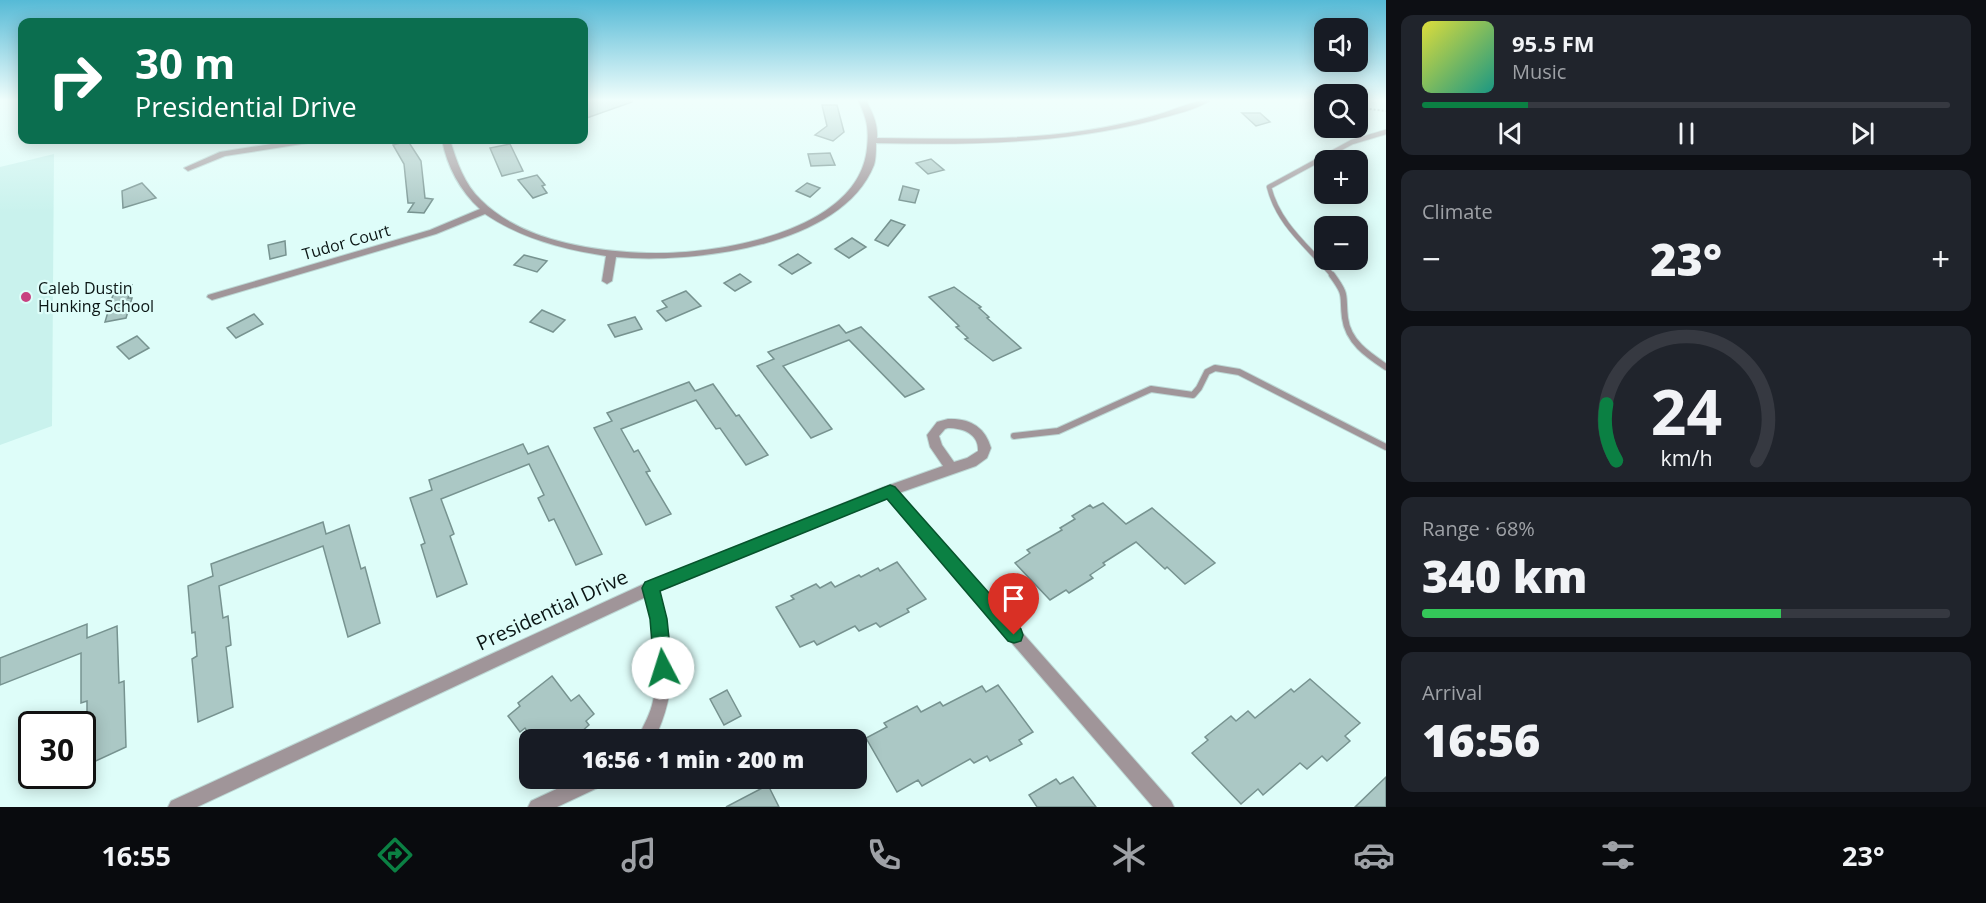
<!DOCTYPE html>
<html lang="en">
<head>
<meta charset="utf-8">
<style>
	body { margin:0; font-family:"Open Sans",sans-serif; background:#20242c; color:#f1f3f6; height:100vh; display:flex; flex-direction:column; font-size:22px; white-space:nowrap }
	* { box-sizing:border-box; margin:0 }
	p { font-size:20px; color:#9ea1a6 }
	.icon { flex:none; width:33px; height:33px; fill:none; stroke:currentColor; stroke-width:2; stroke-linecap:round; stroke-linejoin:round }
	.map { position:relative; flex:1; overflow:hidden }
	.panel { display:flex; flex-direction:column; gap:15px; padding:15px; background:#0d0f14; width:600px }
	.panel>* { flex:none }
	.top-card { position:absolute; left:18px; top:18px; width:570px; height:126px; border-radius:12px; box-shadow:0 3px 15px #0003; background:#0b6e4f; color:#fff; overflow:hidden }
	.controls { position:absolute; left:1314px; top:18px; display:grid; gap:12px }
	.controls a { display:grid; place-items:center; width:54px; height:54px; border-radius:12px; background:#171b24; box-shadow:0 3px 15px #0003; font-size:30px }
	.speed { position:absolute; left:18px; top:711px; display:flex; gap:12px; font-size:30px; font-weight:700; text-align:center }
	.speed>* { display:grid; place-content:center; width:78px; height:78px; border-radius:50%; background:#171b24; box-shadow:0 3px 15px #0003; line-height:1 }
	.speed .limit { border:3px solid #111; border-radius:9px; background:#fff; color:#111 }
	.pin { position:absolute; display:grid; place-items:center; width:51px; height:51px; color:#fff; margin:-62px -26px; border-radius:50% 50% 50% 0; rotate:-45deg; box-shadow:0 0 6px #0007 }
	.pin .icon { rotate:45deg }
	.me { position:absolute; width:66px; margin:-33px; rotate:355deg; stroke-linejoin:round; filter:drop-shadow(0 0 4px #0008) }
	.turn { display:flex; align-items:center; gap:21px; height:126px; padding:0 18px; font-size:27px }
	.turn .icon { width:78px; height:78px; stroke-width:2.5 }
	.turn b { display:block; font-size:42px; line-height:51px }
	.big { font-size:45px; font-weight:800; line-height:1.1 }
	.panel .widget { flex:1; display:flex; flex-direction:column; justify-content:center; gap:9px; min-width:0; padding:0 21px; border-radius:12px; background:#20242c }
	.panel .dial { align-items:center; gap:0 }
	.dial svg { height:156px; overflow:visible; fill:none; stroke:#363941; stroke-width:7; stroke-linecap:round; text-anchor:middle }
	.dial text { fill:#f1f3f6; stroke:none }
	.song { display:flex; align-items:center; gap:18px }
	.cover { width:72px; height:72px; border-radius:9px; background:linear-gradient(135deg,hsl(60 70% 55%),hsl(170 70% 35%)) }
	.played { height:6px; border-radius:3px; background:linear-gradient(90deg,#0b8043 20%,#363941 20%) }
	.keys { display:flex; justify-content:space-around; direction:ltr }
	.heat { display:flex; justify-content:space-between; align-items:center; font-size:33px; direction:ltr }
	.charge { height:9px; border-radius:4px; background:linear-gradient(90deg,#34c759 68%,#363941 0) }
	.trip { position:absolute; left:519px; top:729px; width:348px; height:60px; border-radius:12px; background:#171b24; box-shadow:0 3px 15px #0003; font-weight:800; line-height:60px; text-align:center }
	.tabs { display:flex; height:96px; justify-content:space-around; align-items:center; background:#090b0e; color:#9ea1a6 }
	.tabs .icon { width:42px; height:42px }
	.tabs .selected { color:#0b8043 }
	.tabs b { font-size:27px; color:#f1f3f6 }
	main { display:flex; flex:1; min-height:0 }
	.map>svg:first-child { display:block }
</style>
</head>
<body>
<main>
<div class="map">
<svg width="1386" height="807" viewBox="0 0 1386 807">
	<rect width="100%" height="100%" fill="#defdf9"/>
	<path fill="#c9f2ed" d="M54,154L52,426L0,445V167Z"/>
	<g fill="#abc8c5" stroke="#779390" stroke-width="1.5">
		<path d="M584,100H632V102L584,119Z"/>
		<path d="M822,105H837L844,132L833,141L815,135L827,126Z"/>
		<path d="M1242,113H1260L1270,122L1256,126Z"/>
		<path d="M408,141L421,161L425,198L433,199L424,213L408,212L414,203H408L404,164L393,145Z"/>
		<path d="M510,144L523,171L502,176L490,148Z"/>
		<path d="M830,153L835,165L811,166L808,154Z"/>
		<path d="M931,159L944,170L928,174L916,163Z"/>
		<path d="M537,175L545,185L542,186L547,193L533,198L518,180Z"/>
		<path d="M142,183L156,198L123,208L122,191Z"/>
		<path d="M807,183L820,188L810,197L796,191Z"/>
		<path d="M903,186L919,190L915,203L899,200Z"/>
		<path d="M891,220L905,225L888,246L875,240Z"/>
		<path d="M852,238L866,247L849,258L835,249Z"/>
		<path d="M285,241L286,255L270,259L268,245Z"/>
		<path d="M798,254L811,263L792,274L779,265Z"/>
		<path d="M524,255L547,261L537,272L514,265Z"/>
		<path d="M740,274L751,282L735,291L724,283Z"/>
		<path d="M132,285L128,298H132L126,318L105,322L115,288Z"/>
		<path d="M954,287L981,307L979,308L989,317L987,318L1021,348L993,361L965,339L968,338L956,327L959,326L929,297Z"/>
		<path d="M686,291L701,306L666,321L657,311L667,307L662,301Z"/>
		<path d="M542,310L565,320L553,332L530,322Z"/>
		<path d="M254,314L263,324L236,338L227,328Z"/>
		<path d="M635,317L642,329L615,337L608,325Z"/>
		<path d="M839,325L846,333L861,327L924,389L905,397L849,340L783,366L832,429L811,438L757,366L774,359L768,352Z"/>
		<path d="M137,336L149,348L129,359L117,347Z"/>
		<path d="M689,382L695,391L713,384L736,416L739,415L768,455L746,465L720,428L716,429L696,400L621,429L634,452L638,450L650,471L646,472L671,514L646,525L594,428L612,421L607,413Z"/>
		<path d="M523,444L528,454L548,446L602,554L576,565L554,519L549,521L538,498L544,495L529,464L441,499L454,534L450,536L467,584L437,597L421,545L425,543L410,498L432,490L429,480Z"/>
		<path d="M1103,503L1126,524L1152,508L1215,563L1185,584L1167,567L1165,569L1136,542L1103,563L1105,565L1090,575L1093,578L1069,593L1066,590L1050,600L1015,563L1030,553L1027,550L1062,530L1060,528L1075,519L1072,516L1090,505L1093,508Z"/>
		<path d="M323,522L326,534L349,525L361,569L365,567L380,623L348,637L323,546L219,586L223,618L228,616L231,645L226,647L233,707L198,722L192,659L197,656L195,632L192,633L188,586L213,576L211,564Z"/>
		<path d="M897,562L926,599L907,609L909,612L880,627L876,623L859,631L855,626L817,645L814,641L800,647L776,607L794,599L791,596L816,584L820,588L831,582L835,587L859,575L861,577L878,568L880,571Z"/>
		<path d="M87,624V638L117,626L119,683L124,681L126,747L87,765V701L81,703V653L0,685V658Z"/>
		<path d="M552,676L571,701L579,695L594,714L586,721L589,725L572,740H533L525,728L520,732L508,716L520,706L518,703Z"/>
		<path d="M1310,679L1360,723L1345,736L1350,741L1327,761L1322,756L1307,769L1300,763L1263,795L1258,789L1241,804L1192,753L1208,740L1205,737L1231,716L1236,721L1248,711L1255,718L1291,689L1294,692Z"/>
		<path d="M998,685L1033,732L1019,740L1022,744L990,761L987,756L974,763L970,759L922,786L918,780L897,792L866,738L887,727L884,723L917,706L921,712L940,702L943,706L982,686L986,692Z"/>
		<path d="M727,690L741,716L724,725L710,699Z"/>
		<path d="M1073,777L1096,807H1037L1029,795L1056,779L1060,784Z"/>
		<path d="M1386,777V807H1355Z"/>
		<path d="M768,785L779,807H726Z"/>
	</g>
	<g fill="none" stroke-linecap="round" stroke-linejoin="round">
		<g stroke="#bcd8d5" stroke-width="6">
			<path id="lane-far1" d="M1333,276C1309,247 1279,226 1269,187L1352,142L1386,132"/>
		</g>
		<g stroke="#bcd8d5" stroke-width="8">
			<g id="lane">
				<path d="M1332,275C1348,297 1342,294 1345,318C1348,342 1368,355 1386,367"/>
				<path d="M1014,436L1058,431L1151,389L1193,395L1199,388L1207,372L1215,368L1239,372L1386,447"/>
			</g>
		</g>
		<g stroke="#bcd8d5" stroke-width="2">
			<g id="street">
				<path d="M858,100H866C872,112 878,123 877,138C945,139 1014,141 1082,131C1109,127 1137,121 1163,113C1179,108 1194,100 1211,100C1196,110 1172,115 1155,120C1063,144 971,145 876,143C876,150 876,159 874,165C842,247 691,264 616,257L612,281L607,284L602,281L606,256C563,249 522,239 485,214L436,234L212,300L207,297L208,295L430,230L480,209C460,191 447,166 442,140H450C457,162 464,184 481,200C522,241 592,251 647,253C714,255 859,233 867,148C869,128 867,119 858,100Z"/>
				<path d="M296,140H312L308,143L225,156L188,171L184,168L220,152Z"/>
				<path d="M948,419C970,418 985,427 991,448L987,458L976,466L899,493L1171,801L1174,807H1153L887,498L659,591C673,646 680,687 654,740H637C642,728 649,717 652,705C662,670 654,632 646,597L197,807H168L171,801L646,583L884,487L943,466L930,447L927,435L937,422ZM948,428C963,428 979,434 978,451L967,458L954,462L942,445L939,436L945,429Z"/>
				<path d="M580,778H608L606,784L557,807H528L531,801Z"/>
			</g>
		</g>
		<path stroke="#89a09d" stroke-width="2" stroke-dasharray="2 2" stroke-linecap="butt" d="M1361,117L1369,109L1386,111"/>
		<use href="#lane-far1" stroke="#a09599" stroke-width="4.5"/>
		<use href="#lane" stroke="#a09599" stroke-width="6"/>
		<use href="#street" fill="#a09599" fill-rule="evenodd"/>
	</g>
	<linearGradient id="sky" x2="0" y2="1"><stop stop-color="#56bad6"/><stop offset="0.47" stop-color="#f0fefc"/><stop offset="1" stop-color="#f0fefc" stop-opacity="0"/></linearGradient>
	<rect width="1386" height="213" fill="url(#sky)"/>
	<path fill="#0b8043" stroke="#07532c" stroke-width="1.5" d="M890,485L895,487L1021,629L1023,635L1021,641L1014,643L1008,641L887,499L660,591L667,619L672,668L669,674L663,676L657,674L654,668L650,619L642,588L645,582Z"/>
	<circle fill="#c84180" stroke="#defdf9" stroke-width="2" cx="26" cy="297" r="6"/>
	<g text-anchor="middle" stroke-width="4.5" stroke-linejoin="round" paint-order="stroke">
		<g font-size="16" fill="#0b1615" stroke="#defdf9">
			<text transform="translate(346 242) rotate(-16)" y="6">Tudor Court</text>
		</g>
		<g font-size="16" fill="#0b1615" stroke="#defdf9" text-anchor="start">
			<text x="38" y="294">Caleb Dustin<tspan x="38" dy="18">Hunking School</tspan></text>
		</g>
		<g font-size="20" fill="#0b1615" stroke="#defdf9">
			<text transform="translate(552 610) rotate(-25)" y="7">Presidential Drive</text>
		</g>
	</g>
</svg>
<div class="controls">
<a><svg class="icon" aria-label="sound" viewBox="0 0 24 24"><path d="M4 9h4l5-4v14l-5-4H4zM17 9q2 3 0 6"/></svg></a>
<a><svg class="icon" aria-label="search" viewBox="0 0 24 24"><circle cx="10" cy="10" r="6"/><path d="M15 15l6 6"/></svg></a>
<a>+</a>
<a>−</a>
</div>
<div class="speed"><div class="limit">30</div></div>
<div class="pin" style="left:1014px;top:635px;background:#d93025"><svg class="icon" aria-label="arrive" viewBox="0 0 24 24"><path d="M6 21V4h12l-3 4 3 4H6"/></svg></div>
<svg class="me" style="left:663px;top:668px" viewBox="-20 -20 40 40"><circle r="19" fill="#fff"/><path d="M0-13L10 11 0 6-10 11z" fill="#0b8043"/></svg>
<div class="trip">16:56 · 1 min · 200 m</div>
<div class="top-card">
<div class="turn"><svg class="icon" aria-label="right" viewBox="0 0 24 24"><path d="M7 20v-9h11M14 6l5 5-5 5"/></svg><div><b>30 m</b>Presidential Drive</div></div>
</div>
</div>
<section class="panel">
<div class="widget">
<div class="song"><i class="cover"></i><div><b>95.5 FM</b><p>Music</p></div></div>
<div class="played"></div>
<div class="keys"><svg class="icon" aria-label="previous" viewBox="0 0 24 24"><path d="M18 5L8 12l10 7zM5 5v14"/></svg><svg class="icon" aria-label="pause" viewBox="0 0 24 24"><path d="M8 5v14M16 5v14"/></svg><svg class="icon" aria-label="next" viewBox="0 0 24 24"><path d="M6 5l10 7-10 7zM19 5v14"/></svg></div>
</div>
<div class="widget"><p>Climate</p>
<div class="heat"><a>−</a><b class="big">23°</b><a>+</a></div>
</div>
<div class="widget dial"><svg viewBox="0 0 100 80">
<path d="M14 69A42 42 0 1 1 86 69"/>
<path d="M14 69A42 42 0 0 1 9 40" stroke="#0b8043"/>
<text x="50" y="56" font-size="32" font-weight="700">24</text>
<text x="50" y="72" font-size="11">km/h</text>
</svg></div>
<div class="widget"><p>Range · 68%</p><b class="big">340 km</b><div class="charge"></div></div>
<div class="widget"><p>Arrival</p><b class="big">16:56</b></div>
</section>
</main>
<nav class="tabs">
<b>16:55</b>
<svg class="icon selected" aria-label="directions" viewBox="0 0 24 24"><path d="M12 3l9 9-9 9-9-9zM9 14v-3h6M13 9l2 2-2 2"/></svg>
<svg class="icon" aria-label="music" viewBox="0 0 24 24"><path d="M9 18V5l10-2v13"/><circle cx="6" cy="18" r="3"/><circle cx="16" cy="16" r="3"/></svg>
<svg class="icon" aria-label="phone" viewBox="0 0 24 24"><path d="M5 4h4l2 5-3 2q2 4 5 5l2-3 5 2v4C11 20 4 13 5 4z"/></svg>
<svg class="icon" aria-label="climate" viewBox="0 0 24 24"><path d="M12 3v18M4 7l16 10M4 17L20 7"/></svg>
<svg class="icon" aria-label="car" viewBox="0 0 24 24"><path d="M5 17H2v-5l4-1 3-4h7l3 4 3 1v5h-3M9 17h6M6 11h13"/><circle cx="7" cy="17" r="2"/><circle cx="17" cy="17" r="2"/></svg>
<svg class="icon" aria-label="filters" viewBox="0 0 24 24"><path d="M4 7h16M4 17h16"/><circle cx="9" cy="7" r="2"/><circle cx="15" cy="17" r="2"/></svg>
<b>23°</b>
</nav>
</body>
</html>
